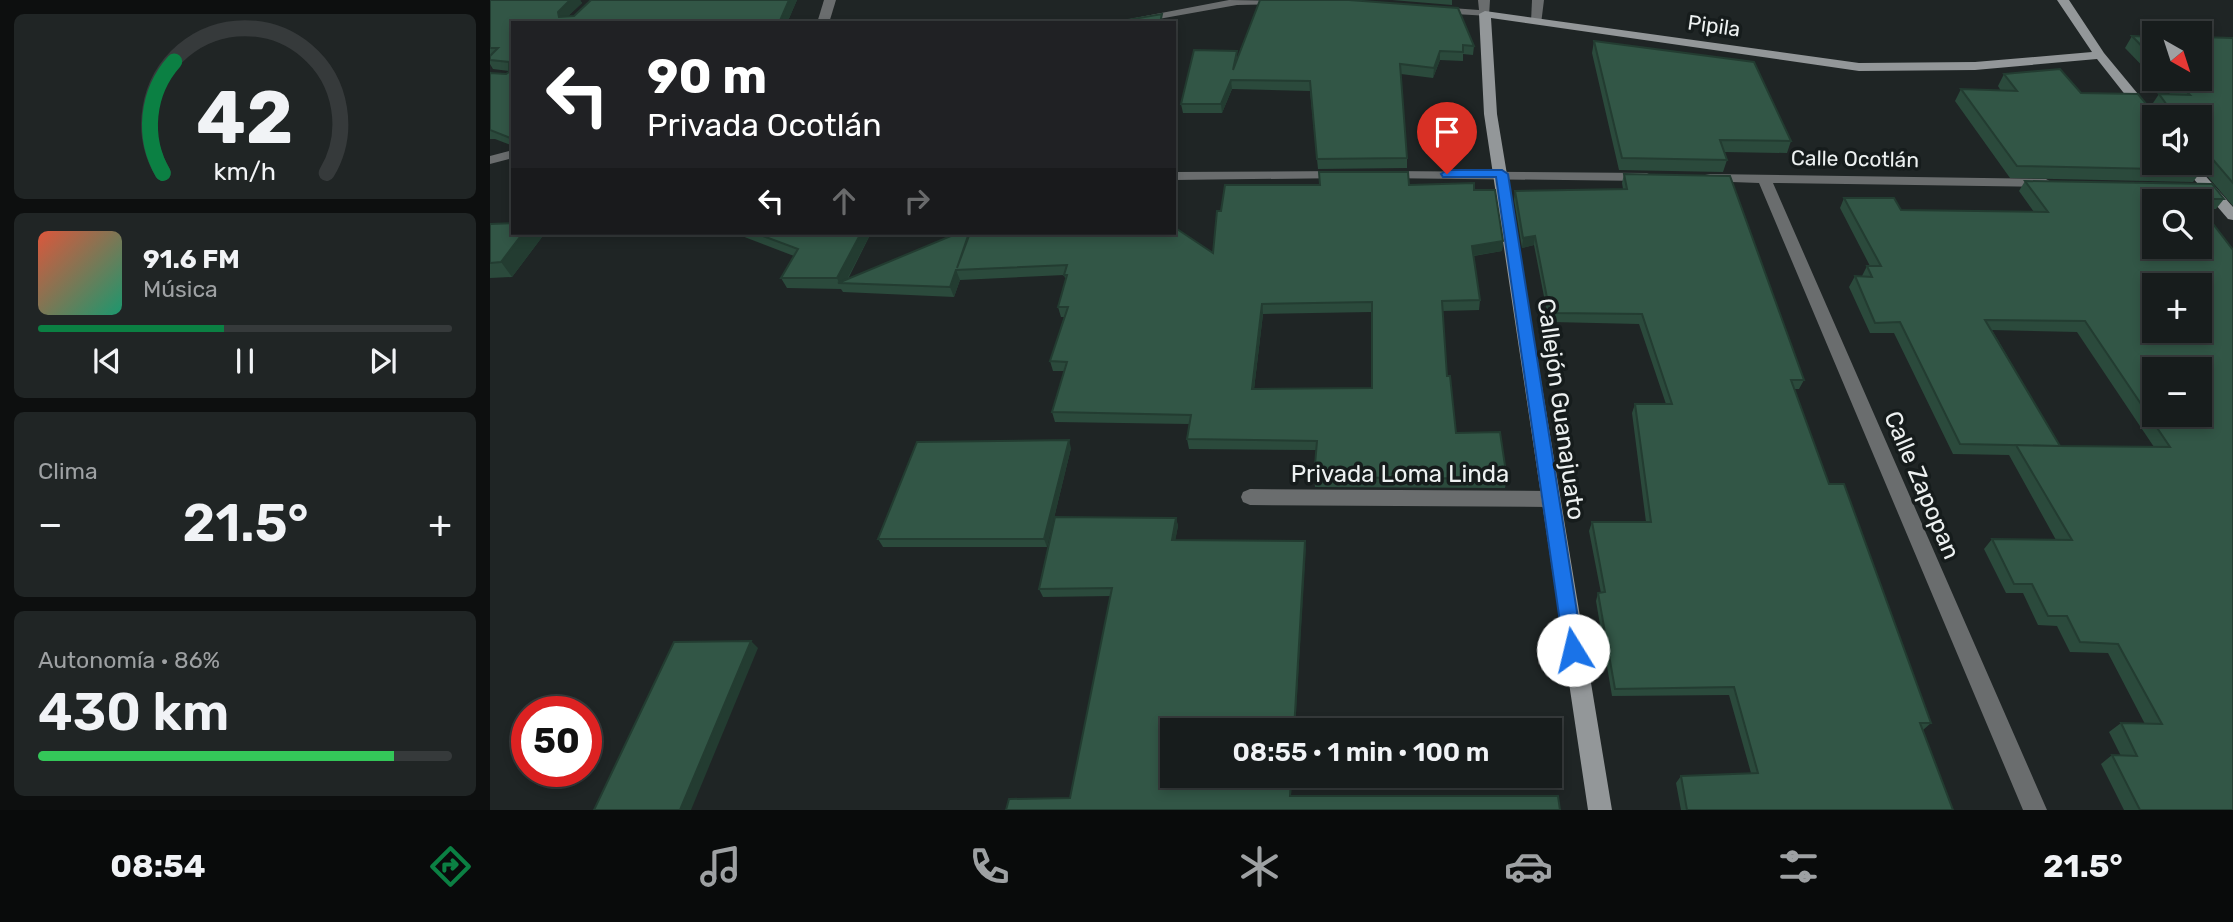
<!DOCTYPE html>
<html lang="es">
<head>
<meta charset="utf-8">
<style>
	body { margin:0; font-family:Rubik,sans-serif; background:#202525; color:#f1f3f6; height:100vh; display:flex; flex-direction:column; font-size:26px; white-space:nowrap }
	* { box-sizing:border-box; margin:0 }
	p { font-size:23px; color:#9ea1a3 }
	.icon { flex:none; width:38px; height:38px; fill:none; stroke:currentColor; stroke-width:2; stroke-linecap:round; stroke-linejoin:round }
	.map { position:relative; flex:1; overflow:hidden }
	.details { display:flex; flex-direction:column; gap:14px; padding:14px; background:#0d0f0f; width:490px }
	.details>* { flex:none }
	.banner { position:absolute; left:21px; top:21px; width:665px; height:214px; border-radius:0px; box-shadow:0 4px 10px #0003,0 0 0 2px #363a3b; background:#202124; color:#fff; overflow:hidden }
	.needle { width:46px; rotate:141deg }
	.controls { position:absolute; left:1652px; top:21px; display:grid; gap:14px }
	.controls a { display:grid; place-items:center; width:70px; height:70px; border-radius:0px; background:#171c1c; box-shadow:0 4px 10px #0003,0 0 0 2px #363a3b; font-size:35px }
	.speed { position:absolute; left:21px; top:696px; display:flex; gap:14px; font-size:35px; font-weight:700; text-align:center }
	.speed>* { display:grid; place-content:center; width:91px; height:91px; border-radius:50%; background:#171c1c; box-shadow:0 4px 10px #0003,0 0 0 2px #363a3b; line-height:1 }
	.speed .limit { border:10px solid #d22; background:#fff; color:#111 }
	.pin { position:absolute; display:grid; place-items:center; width:60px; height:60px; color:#fff; margin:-72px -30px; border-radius:50% 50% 50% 0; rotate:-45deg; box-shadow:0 0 7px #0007 }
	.pin .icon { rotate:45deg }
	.me { position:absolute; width:77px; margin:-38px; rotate:351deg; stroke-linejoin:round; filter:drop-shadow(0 0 5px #0008) }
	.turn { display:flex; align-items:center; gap:24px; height:147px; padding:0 21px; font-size:32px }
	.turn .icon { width:91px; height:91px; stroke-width:2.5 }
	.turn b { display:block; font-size:49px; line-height:60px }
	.lanes { display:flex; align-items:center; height:66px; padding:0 21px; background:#0003; justify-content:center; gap:35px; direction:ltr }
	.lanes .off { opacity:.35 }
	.big { font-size:52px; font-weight:600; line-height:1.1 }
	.details .widget { flex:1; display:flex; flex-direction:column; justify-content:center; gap:10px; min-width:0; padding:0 24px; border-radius:10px; background:#202525 }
	.details .dial { align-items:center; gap:0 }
	.dial svg { height:182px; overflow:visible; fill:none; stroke:#363a3b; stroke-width:7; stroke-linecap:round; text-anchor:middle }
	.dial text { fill:#f1f3f6; stroke:none }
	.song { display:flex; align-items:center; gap:21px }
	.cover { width:84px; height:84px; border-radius:10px; background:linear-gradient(135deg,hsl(10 70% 55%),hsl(160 70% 35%)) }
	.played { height:7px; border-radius:4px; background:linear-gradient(90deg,#0b8043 45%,#363a3b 45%) }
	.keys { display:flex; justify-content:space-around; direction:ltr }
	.heat { display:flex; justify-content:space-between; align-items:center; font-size:38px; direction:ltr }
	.charge { height:10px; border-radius:5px; background:linear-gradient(90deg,#34c759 86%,#363a3b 0) }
	.trip { position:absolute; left:670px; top:718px; width:402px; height:70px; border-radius:0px; background:#171c1c; box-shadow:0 4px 10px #0003,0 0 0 2px #363a3b; font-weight:600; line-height:70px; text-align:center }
	.dock { display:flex; height:112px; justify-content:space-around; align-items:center; background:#090b0b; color:#9ea1a3 }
	.dock .icon { width:49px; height:49px }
	.dock .selected { color:#0b8043 }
	.dock b { font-size:32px; color:#f1f3f6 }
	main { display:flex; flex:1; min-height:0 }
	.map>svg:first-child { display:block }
</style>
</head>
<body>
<main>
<section class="details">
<div class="widget dial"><svg viewBox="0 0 100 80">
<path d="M14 69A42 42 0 1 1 86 69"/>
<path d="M14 69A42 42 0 0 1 19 20" stroke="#0b8043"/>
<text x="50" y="56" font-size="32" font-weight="700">42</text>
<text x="50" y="72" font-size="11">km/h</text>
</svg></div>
<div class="widget">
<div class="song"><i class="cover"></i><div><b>91.6 FM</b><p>Música</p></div></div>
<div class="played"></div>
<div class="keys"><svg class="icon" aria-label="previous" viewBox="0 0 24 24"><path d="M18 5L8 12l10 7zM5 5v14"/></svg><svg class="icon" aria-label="pause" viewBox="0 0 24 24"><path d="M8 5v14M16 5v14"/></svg><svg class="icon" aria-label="next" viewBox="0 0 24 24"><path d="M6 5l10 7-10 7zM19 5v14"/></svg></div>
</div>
<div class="widget"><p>Clima</p>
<div class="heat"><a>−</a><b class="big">21.5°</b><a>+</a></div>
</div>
<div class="widget"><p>Autonomía · 86%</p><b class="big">430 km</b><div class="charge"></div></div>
</section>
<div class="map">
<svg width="1743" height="810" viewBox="0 0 1743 810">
	<rect width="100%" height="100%" fill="#1f2525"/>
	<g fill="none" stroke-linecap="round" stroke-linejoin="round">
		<path fill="#6a6d6e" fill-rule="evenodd" d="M1042,0H1054L1051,24L1041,22Z"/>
		<g fill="#6a6d6e" fill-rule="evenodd">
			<path d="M334,0H346L339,23H327Z"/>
			<path d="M739,0L797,1L791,4L747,5L646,23H619Z"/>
			<path d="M988,0H1000L999,16L948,13L942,10L948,7L989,10Z"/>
			<path d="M23,150V158L0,164V156Z"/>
			<path d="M853,171L860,175L858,178L684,180V172Z"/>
			<path d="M895,171L1157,173L1164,177L1157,181L890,178L888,175Z"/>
			<path d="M1220,174L1556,179L1563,183L1556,187L1283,183L1557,810H1533L1269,183L1215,181V175Z"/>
			<path d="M760,489L1060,491L1067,494L1069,499L1067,504L1060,507L760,505L753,502L751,497L753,492Z"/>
		</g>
		<g fill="#939799" fill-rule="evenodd">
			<path d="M1567,0H1579L1614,53L1667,117H1664V126L1659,125L1607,59L1485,70L1369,71L1001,18L1007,114L1122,810H1098L994,114L989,14L995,11L1369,63L1485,62L1602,52Z"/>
			<path d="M1690,163H1704L1743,207V220L1738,219Z"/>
		</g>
	</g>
	<g fill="#2b4a3c" fill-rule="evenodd">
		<path d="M0,0H90L92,3L78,16H84L101,0H307L297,23H23V146L5,139H0V73L16,74L19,72V71L3,69L0,64Z"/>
		<path d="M770,0L984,46L983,55L973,54V61L950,60L943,78L911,74L917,158V168L828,169L820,91L742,89L732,113H693L691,104L747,51V58Z"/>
		<path d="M902,0H962V5Z"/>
		<path d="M1642,36L1664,37V78L1635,48Z"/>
		<path d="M1743,38V206L1706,163H1710V117H1664L1712,170L1703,182L1520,178L1465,101L1471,89L1511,91L1508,86L1514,74L1591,93L1669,116L1661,106L1669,94L1681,95L1665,79H1710Z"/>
		<path d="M1104,41L1301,141L1297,153L1234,152L1237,160L1233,172L1129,170L1102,53Z"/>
		<path d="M829,172L919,185L984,190L1013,241L1012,251L984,256L990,300L989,310L952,311L957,376L966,433L1017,479L1015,488L825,487L824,477L826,450L699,449L697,439L699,424L565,422L562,412L575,371H563L560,361L574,317H571L568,307L576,281L574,275L470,280L464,297L353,292L351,289L297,288L291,278L304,256L244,233H381L358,279L468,233L723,253L731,211L829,185ZM881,312L882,388L764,389L773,314Z"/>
		<path d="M1134,174L1314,380L1309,389H1304L1339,484L1441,723L1433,730L1463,810H1191L1186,783L1191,776L1261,773L1239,695L1122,696L1106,601L1108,593H1111L1099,531L1102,522H1156L1142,413L1145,404H1176L1149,324L1062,322L1060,312H1057L1044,245L1032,248L1024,200L1025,191L1133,189L1132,183Z"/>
		<path d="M1535,181L1734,199L1726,209H1712L1743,810H1634L1611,764L1622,755L1631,756L1619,732L1631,723L1655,724L1618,653L1580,652L1567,626L1548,625L1533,593H1516L1494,549L1502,539L1566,540L1519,455L1463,454L1404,333H1380L1359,287L1365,276H1372L1377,266H1380L1350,208L1354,198L1411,210L1544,212L1529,191ZM1664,201H1710V247ZM1502,330L1587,332L1664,447L1570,446Z"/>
		<path d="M0,224L52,237L22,277L0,278Z"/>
		<path d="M581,448L557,547H393L388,539Z"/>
		<path d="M686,518L688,526L685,540L816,549L682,775H802L801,796L580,798L621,596L553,597L549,589Z"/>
	</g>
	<g fill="#233c31">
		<path d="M80,0H90L92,3L73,21V23L68,12Z"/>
		<path d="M299,0H307L297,23H289Z"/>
		<path d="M950,51V60L943,78L944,68Z"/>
		<path d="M741,80L742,89L732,113L731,104Z"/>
		<path d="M33,233H48L52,237L22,277L11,262Z"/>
		<path d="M371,233H381L355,283H349L347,278Z"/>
		<path d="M1045,236L1044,245L1032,248L1033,238Z"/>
		<path d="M1013,241L1012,251L981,256L982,246Z"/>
		<path d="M466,270L470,280L464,297L460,287Z"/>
		<path d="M772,304L773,314L763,398L762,389Z"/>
		<path d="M579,440L581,448L557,547L554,539Z"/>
		<path d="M686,518L688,526L684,548L682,540Z"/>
		<path d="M815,541L816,549L805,730H804Z"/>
		<path d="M261,641L268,648L201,810H190Z"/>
	</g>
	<g fill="#325646" stroke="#233c31" stroke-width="2" fill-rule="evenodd">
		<path d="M0,0H80L68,12L69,17L84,16L101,0H299L289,23H23V139L0,130V73L16,74L19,72V62L0,60V56L8,48H0Z"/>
		<path d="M770,0H859L968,8L984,46L973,45V52L950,51L944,68L910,64L917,158L827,159L820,81L741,80L731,104H691L704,50L747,51L743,70Z"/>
		<path d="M672,14L670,23H620Z"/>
		<path d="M1642,36L1664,37V59Z"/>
		<path d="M1710,37L1743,38V183L1713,148L1710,149V117H1664V163H1706L1712,170L1527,166L1471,89L1527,91L1514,74L1570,69L1591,93L1648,94L1665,115L1671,117L1677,105L1669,94L1700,95L1684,79H1710Z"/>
		<path d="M1104,41L1264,62L1301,141L1230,140L1237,160L1132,158Z"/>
		<path d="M829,172H918L919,185L984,183V190H1005L1013,241L982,246L990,300L952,301L957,376H960L966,433L1010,432L1017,479L824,477L827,441L697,439L701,415L562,412L577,362L560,361L578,307H568L577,275H574L577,265L466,270L460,287L348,283L468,233H479L467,268L480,233H684V227L723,253L727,211H731L735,185H830ZM882,302V388L762,389L772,304Z"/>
		<path d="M1134,174L1240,176L1314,380H1301L1339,484H1354L1441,723H1430L1463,810H1197L1191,776L1268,773L1244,687L1125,689L1108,593L1115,592L1102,522H1161L1145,404H1182L1152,314L1064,313L1062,303H1058L1045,236L1033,238L1025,191L1137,189Z"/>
		<path d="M1535,181L1722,184L1734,199H1703L1705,201H1664V247H1710V207L1743,250V810H1650L1622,755L1647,756L1631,723L1672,724L1628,644L1590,642L1577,616H1558L1542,584H1524L1502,539L1582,540L1526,445L1570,446L1470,444L1410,322L1385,323L1365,276L1382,277L1377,266H1391L1354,198H1404L1411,210L1558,212ZM1664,285H1710V331H1664ZM1495,320L1595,321L1680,447L1570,446ZM1664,369H1710V415H1664Z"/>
		<path d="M23,223V233H33L11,262L0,263V224Z"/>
		<path d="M265,233H371L347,278H291L308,249Z"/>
		<path d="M579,440L554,539H388L427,442Z"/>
		<path d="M565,517L686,518L682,540L815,541L804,730H682V775H801L800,796H1068L1070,810H516L519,799L580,798L622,588L549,589Z"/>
		<path d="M261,641L190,810H104L184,642Z"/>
	</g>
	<path fill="#1a73e8" stroke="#114b97" stroke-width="2" d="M957,170H1012L1018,174L1093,650L1090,657L1083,659L1077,657L1074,650L1006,177H953L951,174Z"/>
	<g text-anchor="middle" stroke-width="7" stroke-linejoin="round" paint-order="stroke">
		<g font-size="21" fill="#edf1f1" stroke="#161c1c">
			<text transform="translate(1224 26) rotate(8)" y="7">Pipila</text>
			<text transform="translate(1365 159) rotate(1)" y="7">Calle Ocotlán</text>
		</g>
		<g font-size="24" fill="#edf1f1" stroke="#161c1c">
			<text transform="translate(1071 409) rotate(82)" y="8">Callejón Guanajuato</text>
			<text x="910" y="482">Privada Loma Linda</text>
			<text transform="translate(1432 485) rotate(67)" y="8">Calle Zapopan</text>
		</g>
	</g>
</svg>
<div class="controls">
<a><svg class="needle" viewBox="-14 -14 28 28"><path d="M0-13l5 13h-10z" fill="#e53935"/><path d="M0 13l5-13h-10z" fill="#9ea1a3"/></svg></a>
<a><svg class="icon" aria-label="sound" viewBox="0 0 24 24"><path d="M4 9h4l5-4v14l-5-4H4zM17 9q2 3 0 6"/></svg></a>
<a><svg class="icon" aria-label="search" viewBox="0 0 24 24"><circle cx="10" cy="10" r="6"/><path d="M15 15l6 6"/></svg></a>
<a>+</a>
<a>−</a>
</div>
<div class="speed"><div class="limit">50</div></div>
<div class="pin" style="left:957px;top:174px;background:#d93025"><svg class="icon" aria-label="arrive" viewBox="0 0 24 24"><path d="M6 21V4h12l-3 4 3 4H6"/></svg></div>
<svg class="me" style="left:1083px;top:650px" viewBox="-20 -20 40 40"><circle r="19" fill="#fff"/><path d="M0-13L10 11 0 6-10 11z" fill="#1a73e8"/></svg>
<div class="trip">08:55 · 1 min · 100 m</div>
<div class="banner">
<div class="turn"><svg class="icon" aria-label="left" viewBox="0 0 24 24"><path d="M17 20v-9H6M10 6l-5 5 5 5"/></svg><div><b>90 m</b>Privada Ocotlán</div></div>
<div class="lanes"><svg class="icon" aria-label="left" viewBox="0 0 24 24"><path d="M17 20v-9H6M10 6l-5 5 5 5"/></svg><svg class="icon off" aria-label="ahead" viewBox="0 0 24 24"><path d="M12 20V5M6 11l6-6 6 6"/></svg><svg class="icon off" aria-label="right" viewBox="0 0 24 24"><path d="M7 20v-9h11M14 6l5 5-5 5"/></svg></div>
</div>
</div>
</main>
<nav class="dock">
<b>08:54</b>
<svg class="icon selected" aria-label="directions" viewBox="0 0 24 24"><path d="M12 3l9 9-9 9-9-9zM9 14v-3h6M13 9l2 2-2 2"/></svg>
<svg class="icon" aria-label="music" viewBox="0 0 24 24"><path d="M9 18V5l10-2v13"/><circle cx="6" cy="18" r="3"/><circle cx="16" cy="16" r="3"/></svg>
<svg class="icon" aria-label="phone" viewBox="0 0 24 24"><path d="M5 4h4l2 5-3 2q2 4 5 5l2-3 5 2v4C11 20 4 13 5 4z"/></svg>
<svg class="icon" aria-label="climate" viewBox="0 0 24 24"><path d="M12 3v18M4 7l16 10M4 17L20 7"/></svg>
<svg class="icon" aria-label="car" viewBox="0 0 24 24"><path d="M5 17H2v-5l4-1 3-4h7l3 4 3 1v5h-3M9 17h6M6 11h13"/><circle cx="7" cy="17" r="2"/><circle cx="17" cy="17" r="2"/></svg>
<svg class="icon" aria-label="filters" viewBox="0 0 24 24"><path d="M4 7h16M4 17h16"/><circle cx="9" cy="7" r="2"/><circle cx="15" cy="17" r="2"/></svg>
<b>21.5°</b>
</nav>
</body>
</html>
